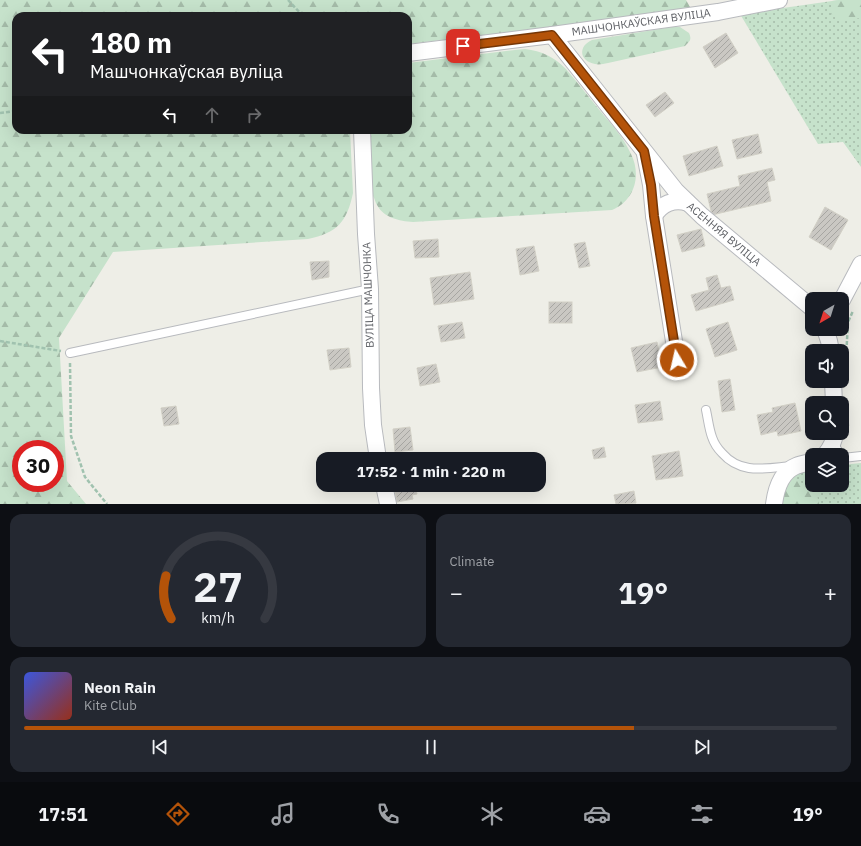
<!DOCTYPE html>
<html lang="en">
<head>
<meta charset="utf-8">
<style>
	body { margin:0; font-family:"IBM Plex Sans",sans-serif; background:#242831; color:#f1f3f6; height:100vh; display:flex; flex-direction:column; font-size:15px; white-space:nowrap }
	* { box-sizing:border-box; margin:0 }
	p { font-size:13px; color:#9ea1a6 }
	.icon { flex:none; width:22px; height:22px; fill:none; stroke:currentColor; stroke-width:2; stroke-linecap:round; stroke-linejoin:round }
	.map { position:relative; height:504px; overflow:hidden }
	.sheet { display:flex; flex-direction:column; gap:10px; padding:10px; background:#0d0f14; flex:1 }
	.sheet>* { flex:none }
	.guide { position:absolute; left:12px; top:12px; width:400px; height:122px; border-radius:12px; box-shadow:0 4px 16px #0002; background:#202124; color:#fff; overflow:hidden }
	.needle { width:26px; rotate:219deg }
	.controls { position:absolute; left:805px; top:292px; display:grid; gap:8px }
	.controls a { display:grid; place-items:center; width:44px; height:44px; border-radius:8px; background:#171b24; box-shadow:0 4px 16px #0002; font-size:20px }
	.speed { position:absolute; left:12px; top:440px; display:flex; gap:8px; font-size:20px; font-weight:700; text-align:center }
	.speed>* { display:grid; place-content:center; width:52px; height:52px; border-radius:50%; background:#171b24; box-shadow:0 4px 16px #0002; line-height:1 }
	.speed .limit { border:6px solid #d22; background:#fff; color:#111 }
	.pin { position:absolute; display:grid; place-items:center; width:34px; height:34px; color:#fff; margin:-17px; border-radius:8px; box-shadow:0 2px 6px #0006 }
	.me { position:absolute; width:44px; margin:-22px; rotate:351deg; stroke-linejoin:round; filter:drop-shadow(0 0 3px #0008) }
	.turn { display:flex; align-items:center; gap:14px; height:84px; padding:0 12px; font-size:18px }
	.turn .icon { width:52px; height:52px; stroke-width:2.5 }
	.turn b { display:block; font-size:28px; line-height:34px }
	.lanes { display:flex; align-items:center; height:38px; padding:0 12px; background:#0003; justify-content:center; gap:20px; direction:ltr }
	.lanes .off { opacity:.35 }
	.big { font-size:30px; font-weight:700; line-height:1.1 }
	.sheet .widget { flex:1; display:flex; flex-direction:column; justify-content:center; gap:6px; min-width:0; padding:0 14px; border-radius:12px; background:#242831 }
	.sheet .dial { align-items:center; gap:0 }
	.dial svg { height:104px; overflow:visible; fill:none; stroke:#363941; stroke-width:7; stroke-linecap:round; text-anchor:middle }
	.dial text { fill:#f1f3f6; stroke:none }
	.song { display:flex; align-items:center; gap:12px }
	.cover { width:48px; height:48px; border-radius:6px; background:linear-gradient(135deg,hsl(230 70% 55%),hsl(10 70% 35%)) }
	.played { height:4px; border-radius:2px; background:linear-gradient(90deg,#b45309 75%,#363941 75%) }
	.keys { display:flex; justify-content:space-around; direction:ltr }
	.heat { display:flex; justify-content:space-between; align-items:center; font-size:22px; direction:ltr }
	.sheet .tiles { flex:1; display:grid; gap:10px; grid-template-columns:1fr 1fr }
	.widget:last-child { grid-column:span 2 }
	.trip { position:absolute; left:316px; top:452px; width:230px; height:40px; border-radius:12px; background:#171b24; box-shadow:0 4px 16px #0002; font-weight:700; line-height:40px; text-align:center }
	.menu { display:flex; height:64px; justify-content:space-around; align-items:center; background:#090b0e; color:#9ea1a6 }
	.menu .icon { width:28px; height:28px }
	.menu .on { color:#b45309 }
	.menu b { font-size:18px; color:#f1f3f6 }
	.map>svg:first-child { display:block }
</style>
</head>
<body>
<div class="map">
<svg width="861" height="504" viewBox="0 0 861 504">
	<defs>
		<pattern id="grass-dots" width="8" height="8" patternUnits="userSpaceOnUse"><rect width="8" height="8" fill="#c6e2cb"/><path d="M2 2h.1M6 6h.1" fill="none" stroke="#a4bba8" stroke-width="1.8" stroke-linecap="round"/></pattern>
		<pattern id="forest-firs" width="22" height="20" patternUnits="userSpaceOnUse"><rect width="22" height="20" fill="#c6e2cb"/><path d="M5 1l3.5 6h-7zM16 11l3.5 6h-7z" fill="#a4bba8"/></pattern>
		<pattern id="building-hatch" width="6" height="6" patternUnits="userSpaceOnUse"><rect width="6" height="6" fill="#cac8c3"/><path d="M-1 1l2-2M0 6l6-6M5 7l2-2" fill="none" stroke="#a7a6a2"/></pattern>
	</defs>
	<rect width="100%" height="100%" fill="#eeeee7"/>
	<g fill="url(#grass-dots)">
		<path d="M839,0H861V167L843,142L818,144L740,14Z"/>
		<path d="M861,463V504H782L784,484L791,477L812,469V485H842V465Z"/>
	</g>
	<g fill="url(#forest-firs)" fill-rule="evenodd">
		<path d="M0,0H686L690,7L682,12L408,44V16H16V130H350L353,193C347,222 337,233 308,239L113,252L59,338L67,481L86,504H0ZM21,449H55V483H21Z"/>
		<path d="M839,0H861V18L843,20L831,14L832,1Z"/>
		<path d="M672,27H680L689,33C692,40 690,41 685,46L608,63C603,64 599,65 595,64C579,61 578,46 592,40Z"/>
		<path d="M525,49C542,51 554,57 566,69C578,83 589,97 601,112C612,125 624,138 631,154C642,176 634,201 612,210L413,222C399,221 384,218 377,205C375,202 375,199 373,196L369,130H408V63L515,50Z"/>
		<path d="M796,480L816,490L819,504H782V495L786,484Z"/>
	</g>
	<g fill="url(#building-hatch)" stroke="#d2d0c6">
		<path d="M726,33L738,53L715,68L703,47Z"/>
		<path d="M665,92L674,103L655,117L646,105Z"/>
		<path d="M758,134L762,153L737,159L732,140Z"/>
		<path d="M717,146L723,166L689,176L683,156Z"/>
		<path d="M772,168L775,180L767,182L771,201L712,215L707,194L740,186L738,176Z"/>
		<path d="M825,207L848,220L831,250L809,237Z"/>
		<path d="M701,229L705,246L682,252L677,235Z"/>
		<path d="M438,239L439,257L415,258L413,241Z"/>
		<path d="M585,242L590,266L579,268L574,244Z"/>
		<path d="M534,246L539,271L520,275L516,249Z"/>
		<path d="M329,261V277L312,280L310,262Z"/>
		<path d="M470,272L474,299L434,305L430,278Z"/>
		<path d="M717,275L721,288L730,286L734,300L696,311L691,295L709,290L706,278Z"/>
		<rect x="549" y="302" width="23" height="21"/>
		<path d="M462,322L465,338L441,342L438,326Z"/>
		<path d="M728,322L737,350L715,357L706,329Z"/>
		<path d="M657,342L662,367L637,372L631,348Z"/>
		<path d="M349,348L351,367L330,370L327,350Z"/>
		<path d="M436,364L440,382L420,386L417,368Z"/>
		<path d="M730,379L735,410L722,412L718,381Z"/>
		<path d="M660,401L663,420L638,423L635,405Z"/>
		<path d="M795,403L801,431L778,436L777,431L761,435L757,415L773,412L772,408Z"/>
		<path d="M176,406L179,424L164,426L161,408Z"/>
		<path d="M410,427L413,450L395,452L393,429Z"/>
		<path d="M604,447L606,457L594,459L592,450Z"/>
		<path d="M679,451L683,476L656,480L652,456Z"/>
		<path d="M394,485H409V487L415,486L417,494L412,495L413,499L397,502Z"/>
		<path d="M634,491L636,503L616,504L614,495Z"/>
	</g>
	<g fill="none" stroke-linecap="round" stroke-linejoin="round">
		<g stroke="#b8babe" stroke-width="10">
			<g id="service">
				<path d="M70,353L370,289"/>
				<path d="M706,410C708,419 709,429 712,437C714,443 718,449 722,453C741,475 766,468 792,466"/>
				<path d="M833,443L840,454L847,457"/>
				<path d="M843,458L861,456"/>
			</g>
		</g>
		<g stroke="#b8babe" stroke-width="18">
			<g id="minor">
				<path d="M552,35L676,191L702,216L812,308"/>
				<path d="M408,53L552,35L718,12L779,0"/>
				<path d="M362,130L366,234L370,289L371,388L373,425L378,459"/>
				<path d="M645,154L651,185L654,216L677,360"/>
				<path d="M654,216C661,204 674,198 688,203"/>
				<path d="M842,300L861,264"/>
				<path d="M825,329L829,341L831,351"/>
				<path d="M833,381L834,403"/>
				<path d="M825,455C831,448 834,442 835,433"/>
				<path d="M384,485L388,504"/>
				<path d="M774,504C776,489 781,472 796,466C801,464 807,463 812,462"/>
			</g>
		</g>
		<g stroke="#a0c2af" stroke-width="2.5" stroke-dasharray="4 2" stroke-linecap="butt">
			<path d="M288,0L303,16"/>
			<path d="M0,113L16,111"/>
			<path d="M0,341L61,351"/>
			<path d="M70,363L71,436L85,477L107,504"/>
			<path d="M847,375L846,358L848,322L853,311"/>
			<path d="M847,410L848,427"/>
		</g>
		<use href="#service" stroke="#fff" stroke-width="8"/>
		<use href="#minor" stroke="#fff" stroke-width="16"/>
	</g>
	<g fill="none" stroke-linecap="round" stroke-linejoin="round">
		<g stroke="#753606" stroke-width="10">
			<path id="route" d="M463,46L552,35L644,151L651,185L654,216L677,360"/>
		</g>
		<use href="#route" stroke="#b45309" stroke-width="7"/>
	</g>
	<g text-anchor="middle" stroke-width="3" stroke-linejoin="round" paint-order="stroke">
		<g font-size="11" fill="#5e6065" stroke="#fff">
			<text transform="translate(641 22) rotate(-8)" y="4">МАШЧОНКАЎСКАЯ ВУЛІЦА</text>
			<text transform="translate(724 234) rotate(40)" y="4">АСЕННЯЯ ВУЛІЦА</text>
			<text transform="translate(368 295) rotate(-92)" y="4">ВУЛІЦА МАШЧОНКА</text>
		</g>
	</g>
</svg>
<div class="controls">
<a><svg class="needle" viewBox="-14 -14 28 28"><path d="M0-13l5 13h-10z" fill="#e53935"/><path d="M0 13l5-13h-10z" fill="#9ea1a6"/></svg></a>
<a><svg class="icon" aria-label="sound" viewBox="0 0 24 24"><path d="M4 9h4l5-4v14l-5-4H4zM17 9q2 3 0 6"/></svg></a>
<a><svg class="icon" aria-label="search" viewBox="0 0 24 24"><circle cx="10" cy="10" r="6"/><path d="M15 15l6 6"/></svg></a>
<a><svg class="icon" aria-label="layers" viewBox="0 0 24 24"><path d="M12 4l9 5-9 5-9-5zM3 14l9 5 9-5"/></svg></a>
</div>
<div class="speed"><div class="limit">30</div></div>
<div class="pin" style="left:463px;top:46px;background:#d93025"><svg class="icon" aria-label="arrive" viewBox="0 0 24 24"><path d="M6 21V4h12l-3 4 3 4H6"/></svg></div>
<svg class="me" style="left:677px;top:360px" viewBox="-20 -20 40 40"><circle r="17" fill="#b45309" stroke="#fff" stroke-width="3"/><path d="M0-11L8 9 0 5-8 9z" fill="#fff"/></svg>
<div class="trip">17:52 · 1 min · 220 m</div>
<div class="guide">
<div class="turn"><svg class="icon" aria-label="left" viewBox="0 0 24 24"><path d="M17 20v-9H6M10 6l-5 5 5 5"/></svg><div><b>180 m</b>Машчонкаўская вуліца</div></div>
<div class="lanes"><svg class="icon" aria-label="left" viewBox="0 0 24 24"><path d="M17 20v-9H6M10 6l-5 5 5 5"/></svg><svg class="icon off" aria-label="ahead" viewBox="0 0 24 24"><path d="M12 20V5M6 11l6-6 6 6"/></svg><svg class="icon off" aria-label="right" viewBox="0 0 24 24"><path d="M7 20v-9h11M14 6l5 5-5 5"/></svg></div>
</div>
</div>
<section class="sheet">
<div class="tiles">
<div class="widget dial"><svg viewBox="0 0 100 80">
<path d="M14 69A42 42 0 1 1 86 69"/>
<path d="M14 69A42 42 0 0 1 10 36" stroke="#b45309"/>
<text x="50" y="56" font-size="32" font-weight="700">27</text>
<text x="50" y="72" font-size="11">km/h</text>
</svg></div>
<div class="widget"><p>Climate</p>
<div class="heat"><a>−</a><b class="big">19°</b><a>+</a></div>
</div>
<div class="widget">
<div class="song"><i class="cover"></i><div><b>Neon Rain</b><p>Kite Club</p></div></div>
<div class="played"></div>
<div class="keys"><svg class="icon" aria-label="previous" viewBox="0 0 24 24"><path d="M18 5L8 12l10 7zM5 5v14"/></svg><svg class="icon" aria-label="pause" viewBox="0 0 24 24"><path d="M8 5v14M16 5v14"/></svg><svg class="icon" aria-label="next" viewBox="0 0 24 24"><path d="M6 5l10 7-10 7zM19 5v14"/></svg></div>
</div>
</div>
</section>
<nav class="menu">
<b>17:51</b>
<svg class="icon on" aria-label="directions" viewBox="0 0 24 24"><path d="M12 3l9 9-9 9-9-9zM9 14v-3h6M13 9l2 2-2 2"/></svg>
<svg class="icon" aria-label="music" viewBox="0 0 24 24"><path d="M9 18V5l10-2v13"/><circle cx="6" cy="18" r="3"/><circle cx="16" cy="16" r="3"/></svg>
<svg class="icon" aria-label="phone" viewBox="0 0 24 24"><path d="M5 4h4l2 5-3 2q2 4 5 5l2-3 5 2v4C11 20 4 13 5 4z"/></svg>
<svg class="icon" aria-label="climate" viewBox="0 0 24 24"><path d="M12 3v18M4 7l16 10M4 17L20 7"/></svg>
<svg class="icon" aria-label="car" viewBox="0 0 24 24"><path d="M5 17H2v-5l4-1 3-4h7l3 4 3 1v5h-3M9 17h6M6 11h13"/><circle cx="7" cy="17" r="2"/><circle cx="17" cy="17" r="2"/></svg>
<svg class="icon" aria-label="filters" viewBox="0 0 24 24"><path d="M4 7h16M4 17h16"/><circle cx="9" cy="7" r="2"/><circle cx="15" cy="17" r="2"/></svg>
<b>19°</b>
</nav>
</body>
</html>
